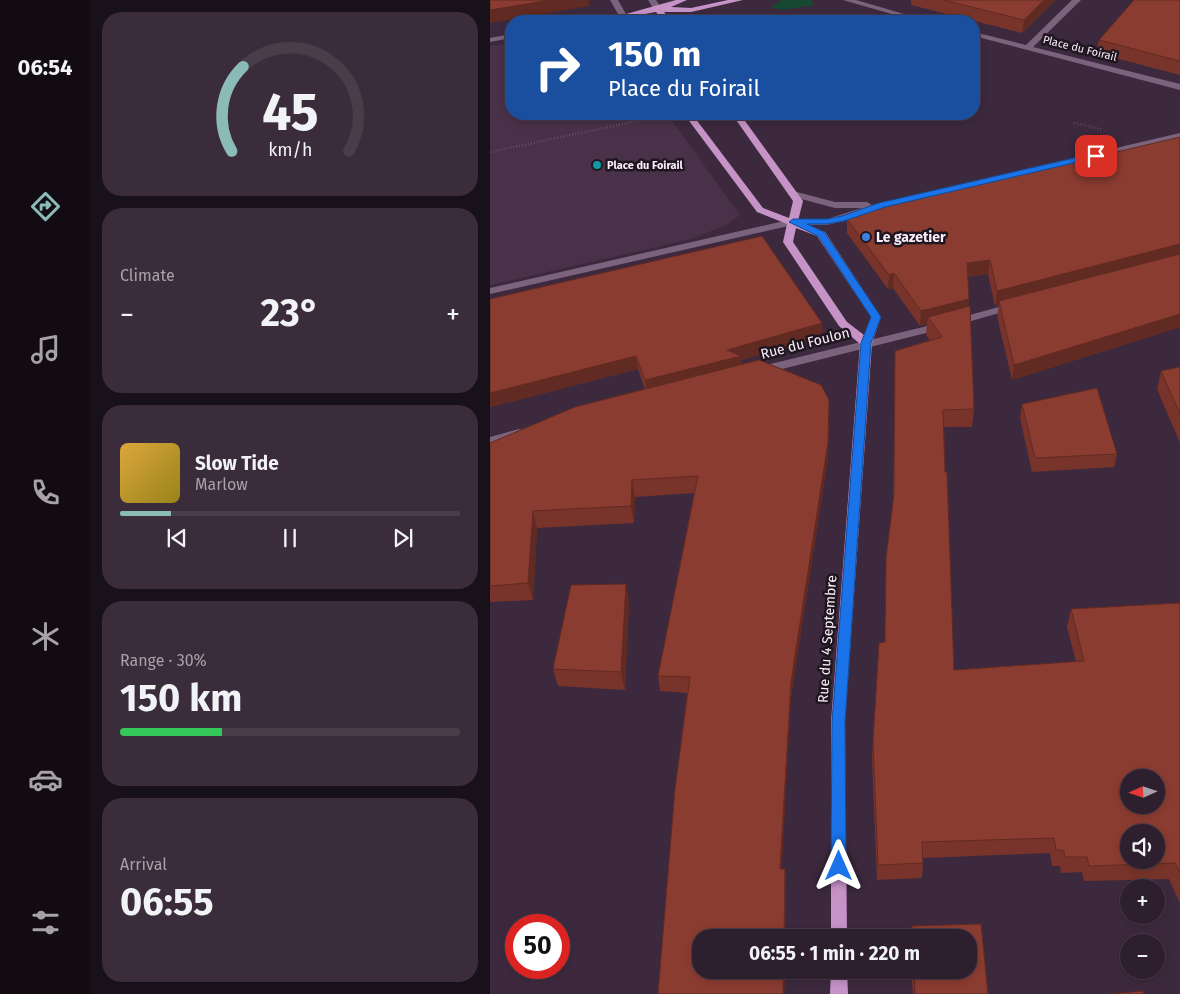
<!DOCTYPE html>
<html lang="en">
<head>
<meta charset="utf-8">
<style>
	body { margin:0; font-family:"Fira Sans",sans-serif; background:#3a2c3a; color:#f1f3f6; height:100vh; display:flex; flex-direction:column; font-size:19px; white-space:nowrap }
	* { box-sizing:border-box; margin:0 }
	p { font-size:16px; color:#a7a2aa }
	.icon { flex:none; width:28px; height:28px; fill:none; stroke:currentColor; stroke-width:2; stroke-linecap:round; stroke-linejoin:round }
	.map { position:relative; flex:1; overflow:hidden }
	.panel { display:flex; flex-direction:column; gap:12px; padding:12px; background:#191119; width:400px }
	.panel>* { flex:none }
	.top-card { position:absolute; left:15px; top:15px; width:475px; height:105px; border-radius:20px; box-shadow:0 2px 8px #0003,0 0 0 1px #493d4a; background:#1a4fa0; color:#fff; overflow:hidden }
	.needle { width:32px; rotate:267deg }
	.tools { position:absolute; left:630px; top:769px; display:grid; gap:10px }
	.tools a { display:grid; place-items:center; width:45px; height:45px; border-radius:50%; background:#2e1f2e; box-shadow:0 2px 8px #0003,0 0 0 1px #493d4a; font-size:25px }
	.speed { position:absolute; left:15px; top:914px; display:flex; gap:10px; font-size:25px; font-weight:700; text-align:center }
	.speed>* { display:grid; place-content:center; width:65px; height:65px; border-radius:50%; background:#2e1f2e; box-shadow:0 2px 8px #0003,0 0 0 1px #493d4a; line-height:1 }
	.speed .limit { border:8px solid #d22; background:#fff; color:#111 }
	.pin { position:absolute; display:grid; place-items:center; width:42px; height:42px; color:#fff; margin:-21px; border-radius:10px; box-shadow:0 2px 8px #0006 }
	.me { position:absolute; width:55px; margin:-28px; rotate:0deg; stroke-linejoin:round; filter:drop-shadow(0 0 4px #0008) }
	.turn { display:flex; align-items:center; gap:18px; height:105px; padding:0 20px; font-size:22px }
	.turn .icon { width:65px; height:65px; stroke-width:2.5 }
	.turn b { display:block; font-size:35px; line-height:42px }
	.big { font-size:38px; font-weight:700; line-height:1.1 }
	.panel .card { flex:1; display:flex; flex-direction:column; justify-content:center; gap:8px; min-width:0; padding:0 18px; border-radius:20px; background:#3a2c3a }
	.panel .dial { align-items:center; gap:0 }
	.dial svg { height:130px; overflow:visible; fill:none; stroke:#493d4a; stroke-width:7; stroke-linecap:round; text-anchor:middle }
	.dial text { fill:#f1f3f6; stroke:none }
	.song { display:flex; align-items:center; gap:15px }
	.cover { width:60px; height:60px; border-radius:8px; background:linear-gradient(135deg,hsl(40 70% 55%),hsl(50 70% 35%)) }
	.played { height:5px; border-radius:2px; background:linear-gradient(90deg,#8bbbb9 15%,#493d4a 15%) }
	.keys { display:flex; justify-content:space-around; direction:ltr }
	.heat { display:flex; justify-content:space-between; align-items:center; font-size:28px; direction:ltr }
	.charge { height:8px; border-radius:4px; background:linear-gradient(90deg,#34c759 30%,#493d4a 0) }
	.trip { position:absolute; left:202px; top:929px; width:285px; height:50px; border-radius:20px; background:#2e1f2e; box-shadow:0 2px 8px #0003,0 0 0 1px #493d4a; font-weight:700; line-height:50px; text-align:center }
	main { display:flex; flex:1; min-height:0 }
	.tab-bar { display:flex; flex-direction:column; width:90px; justify-content:space-around; align-items:center; background:#120c12; color:#a7a2aa }
	.tab-bar .icon { width:35px; height:35px }
	.tab-bar .on { color:#8bbbb9 }
	.tab-bar b { font-size:22px; color:#f1f3f6 }
	.map>svg:first-child { display:block }
</style>
</head>
<body>
<main>
<nav class="tab-bar">
<b>06:54</b>
<svg class="icon on" aria-label="directions" viewBox="0 0 24 24"><path d="M12 3l9 9-9 9-9-9zM9 14v-3h6M13 9l2 2-2 2"/></svg>
<svg class="icon" aria-label="music" viewBox="0 0 24 24"><path d="M9 18V5l10-2v13"/><circle cx="6" cy="18" r="3"/><circle cx="16" cy="16" r="3"/></svg>
<svg class="icon" aria-label="phone" viewBox="0 0 24 24"><path d="M5 4h4l2 5-3 2q2 4 5 5l2-3 5 2v4C11 20 4 13 5 4z"/></svg>
<svg class="icon" aria-label="climate" viewBox="0 0 24 24"><path d="M12 3v18M4 7l16 10M4 17L20 7"/></svg>
<svg class="icon" aria-label="car" viewBox="0 0 24 24"><path d="M5 17H2v-5l4-1 3-4h7l3 4 3 1v5h-3M9 17h6M6 11h13"/><circle cx="7" cy="17" r="2"/><circle cx="17" cy="17" r="2"/></svg>
<svg class="icon" aria-label="filters" viewBox="0 0 24 24"><path d="M4 7h16M4 17h16"/><circle cx="9" cy="7" r="2"/><circle cx="15" cy="17" r="2"/></svg>
</nav>
<section class="panel">
<div class="card dial"><svg viewBox="0 0 100 80">
<path d="M14 69A42 42 0 1 1 86 69"/>
<path d="M14 69A42 42 0 0 1 21 17" stroke="#8bbbb9"/>
<text x="50" y="56" font-size="32" font-weight="700">45</text>
<text x="50" y="72" font-size="11">km/h</text>
</svg></div>
<div class="card"><p>Climate</p>
<div class="heat"><a>−</a><b class="big">23°</b><a>+</a></div>
</div>
<div class="card">
<div class="song"><i class="cover"></i><div><b>Slow Tide</b><p>Marlow</p></div></div>
<div class="played"></div>
<div class="keys"><svg class="icon" aria-label="previous" viewBox="0 0 24 24"><path d="M18 5L8 12l10 7zM5 5v14"/></svg><svg class="icon" aria-label="pause" viewBox="0 0 24 24"><path d="M8 5v14M16 5v14"/></svg><svg class="icon" aria-label="next" viewBox="0 0 24 24"><path d="M6 5l10 7-10 7zM19 5v14"/></svg></div>
</div>
<div class="card"><p>Range · 30%</p><b class="big">150 km</b><div class="charge"></div></div>
<div class="card"><p>Arrival</p><b class="big">06:55</b></div>
</section>
<div class="map">
<svg width="690" height="994" viewBox="0 0 690 994">
	<rect width="100%" height="100%" fill="#3d293e"/>
	<path fill="#4a314a" d="M21,43V114H177L250,215L236,225L201,239L0,285V46Z"/>
	<path fill="#164832" d="M292,0H321L324,5L293,10L281,7Z"/>
	<g fill="none" stroke-linecap="round" stroke-linejoin="round">
		<g stroke="#79677a" stroke-width="2.5" stroke-dasharray="0.5 2.5" stroke-linecap="butt">
			<path d="M584,123L611,129"/>
			<path d="M0,152L175,115"/>
		</g>
		<g fill="#7c637d" fill-rule="evenodd">
			<path d="M120,0H128L137,16L136,18L116,21H99L103,19L128,14Z"/>
			<path d="M158,0H166L172,9L171,11H165Z"/>
			<path d="M353,0H366L438,21H426Z"/>
			<path d="M582,0H591L543,47L690,84V90L484,36V32L536,45Z"/>
			<path d="M21,34V38L0,42V38Z"/>
			<path d="M690,133V139L395,206L357,220L337,225H303L0,294V288L303,219H337L372,208H345L300,196L298,194L303,191L345,202H377L382,205Z"/>
			<path d="M523,303L527,304L528,306L527,308L460,327L268,375L262,371L268,367L458,321Z"/>
			<path d="M29,429L33,430L35,433L33,436L0,445V437Z"/>
		</g>
		<g fill="#c693c7" fill-rule="evenodd">
			<path d="M186,0H197L181,7L201,8L238,0H253L201,12H174L181,21H173L166,12L138,17L140,21H132L129,16Z"/>
			<path d="M194,114H202L273,208L299,218L303,201L242,114H250L313,201L308,221L335,232L391,317L382,343L355,722L357,938H341V722L370,344L349,326L293,242L297,224L267,212ZM306,228L327,236L381,317L374,335L357,322L303,242Z"/>
			<path d="M341,970H357L358,994H340Z"/>
		</g>
	</g>
	<g fill="#78342a">
		<path d="M421,0H565L532,33L421,5Z"/>
		<path d="M690,0V75L606,53L609,40Z"/>
		<path d="M690,137V327L522,380L507,316L509,305L505,306L498,274L478,277L479,299L478,307L484,409L482,427H454L455,472L464,670L586,662L577,627L581,609L690,603V903L679,879L594,881L592,872L571,873L570,866H562L560,853L433,858V863L432,878L387,880L382,758L389,643H395L396,558L403,501L405,351L440,340L436,335L437,324L430,326L403,288L398,289L357,233V219Z"/>
		<path d="M272,236L332,323L333,337L251,360L252,364L269,360L331,385L339,400L338,458L301,697L291,869H295L296,883L295,938H211V970H295L294,994H168L185,789L197,693L170,691L168,676L204,493L145,497L144,523L47,528L43,600L0,602V443L85,407L155,389L148,369L0,407V299Z"/>
		<path d="M690,367V443L667,389L671,371Z"/>
		<path d="M532,404L627,454L624,467L542,472L530,418Z"/>
		<path d="M136,584L139,602L135,690L68,686L63,669Z"/>
		<path d="M491,924L498,994H423L421,970H479V938H420L422,926Z"/>
	</g>
	<g fill="#612a22">
		<path d="M61,0H99V6L0,23V10Z"/>
		<path d="M554,0H565L532,33L534,20Z"/>
		<path d="M690,244V255L509,301V305L505,306L507,291Z"/>
		<path d="M500,260L498,274L476,277L477,263Z"/>
		<path d="M404,273L403,288L398,289L399,275Z"/>
		<path d="M479,299L477,314L438,317L437,324L430,326L431,311Z"/>
		<path d="M690,314V327L522,380L524,365Z"/>
		<path d="M332,323L333,337L251,360L252,369L157,394L155,380L237,350Z"/>
		<path d="M146,356L148,369L0,407V393Z"/>
		<path d="M339,400L338,458L301,697L291,883L290,869L301,682Z"/>
		<path d="M142,480L145,497L144,523L141,506Z"/>
		<path d="M43,511L47,528L43,600L38,583Z"/>
		<path d="M136,584L139,602L135,690L131,672Z"/>
		<path d="M295,869L296,883L295,938H294Z"/>
		<path d="M293,970H295L294,994H293Z"/>
	</g>
	<g fill="#8b3c31" stroke="#612a22" fill-rule="evenodd">
		<path d="M0,0H61L0,10Z"/>
		<path d="M453,0H554L534,20Z"/>
		<path d="M644,0H690V61L609,40Z"/>
		<path d="M690,137V244L507,291L500,260L477,263L479,299L431,311L404,273L399,275L357,219L361,216L398,206Z"/>
		<path d="M272,236L332,323L237,350L251,356L155,380L146,356L0,393V299Z"/>
		<path d="M690,254V314L524,365L509,301Z"/>
		<path d="M480,306L484,409L453,410L455,472H457L464,670L594,661L581,609L690,603V873L685,863L599,866L597,857H575L574,851L566,850L564,838L432,842L433,863L388,865L383,742L389,643L395,642L396,558L404,494L405,351L452,337L438,317ZM639,778H666V805H639ZM639,832H666V860H639Z"/>
		<path d="M269,360L331,385L339,400L338,442L301,682L290,869H295L294,938H211V970H293V994H168L185,789L200,677L168,676L208,476L142,480L141,506L43,511L38,583L0,586V443L85,407Z"/>
		<path d="M690,367V414L671,371Z"/>
		<path d="M607,388L627,454L545,458L532,404Z"/>
		<path d="M136,584L131,672L63,669L81,585Z"/>
		<path d="M491,924L498,994H425L424,970H479V938H422V926Z"/>
		<path d="M653,991V994H620Z"/>
	</g>
	<path fill="#1a73e8" stroke="#114b97" d="M606,153L609,154V157L395,207L354,221L337,224H317L334,232L391,317L381,343L355,722L356,866L354,871L349,873L343,871L341,866L342,722L371,343L381,317L328,236L299,222L303,219H337L352,216L389,203Z"/>
	<circle fill="#0f9aa8" stroke="#1f161f" stroke-width="2" cx="107" cy="165" r="5"/>
	<circle fill="#3f7fe0" stroke="#1f161f" stroke-width="2" cx="376" cy="237" r="5"/>
	<g text-anchor="middle" stroke-width="5" stroke-linejoin="round" paint-order="stroke">
		<g font-size="11" fill="#fbeefb" stroke="#1f161f">
			<text transform="translate(590 48) rotate(14)" y="4">Place du Foirail</text>
		</g>
		<g font-size="11" font-weight="bold" fill="#fbeefb" stroke="#1f161f" text-anchor="start">
			<text x="117" y="169">Place du Foirail</text>
		</g>
		<g font-size="14" font-weight="bold" fill="#fbeefb" stroke="#1f161f" text-anchor="start">
			<text x="386" y="242">Le gazetier</text>
		</g>
		<g font-size="14" fill="#fbeefb" stroke="#1f161f">
			<text transform="translate(315 343) rotate(-14)" y="5">Rue du Foulon</text>
			<text transform="translate(337 639) rotate(-86)" y="5">Rue du 4 Septembre</text>
		</g>
	</g>
</svg>
<div class="tools">
<a><svg class="needle" viewBox="-14 -14 28 28"><path d="M0-13l5 13h-10z" fill="#e53935"/><path d="M0 13l5-13h-10z" fill="#a7a2aa"/></svg></a>
<a><svg class="icon" aria-label="sound" viewBox="0 0 24 24"><path d="M4 9h4l5-4v14l-5-4H4zM17 9q2 3 0 6"/></svg></a>
<a>+</a>
<a>−</a>
</div>
<div class="speed"><div class="limit">50</div></div>
<div class="pin" style="left:606px;top:156px;background:#d93025"><svg class="icon" aria-label="arrive" viewBox="0 0 24 24"><path d="M6 21V4h12l-3 4 3 4H6"/></svg></div>
<svg class="me" style="left:349px;top:866px" viewBox="-20 -20 40 40"><path d="M0-17L14 15 0 8-14 15z" fill="#1a73e8" stroke="#fff" stroke-width="4"/></svg>
<div class="trip">06:55 · 1 min · 220 m</div>
<div class="top-card">
<div class="turn"><svg class="icon" aria-label="right" viewBox="0 0 24 24"><path d="M7 20v-9h11M14 6l5 5-5 5"/></svg><div><b>150 m</b>Place du Foirail</div></div>
</div>
</div>
</main>
</body>
</html>
